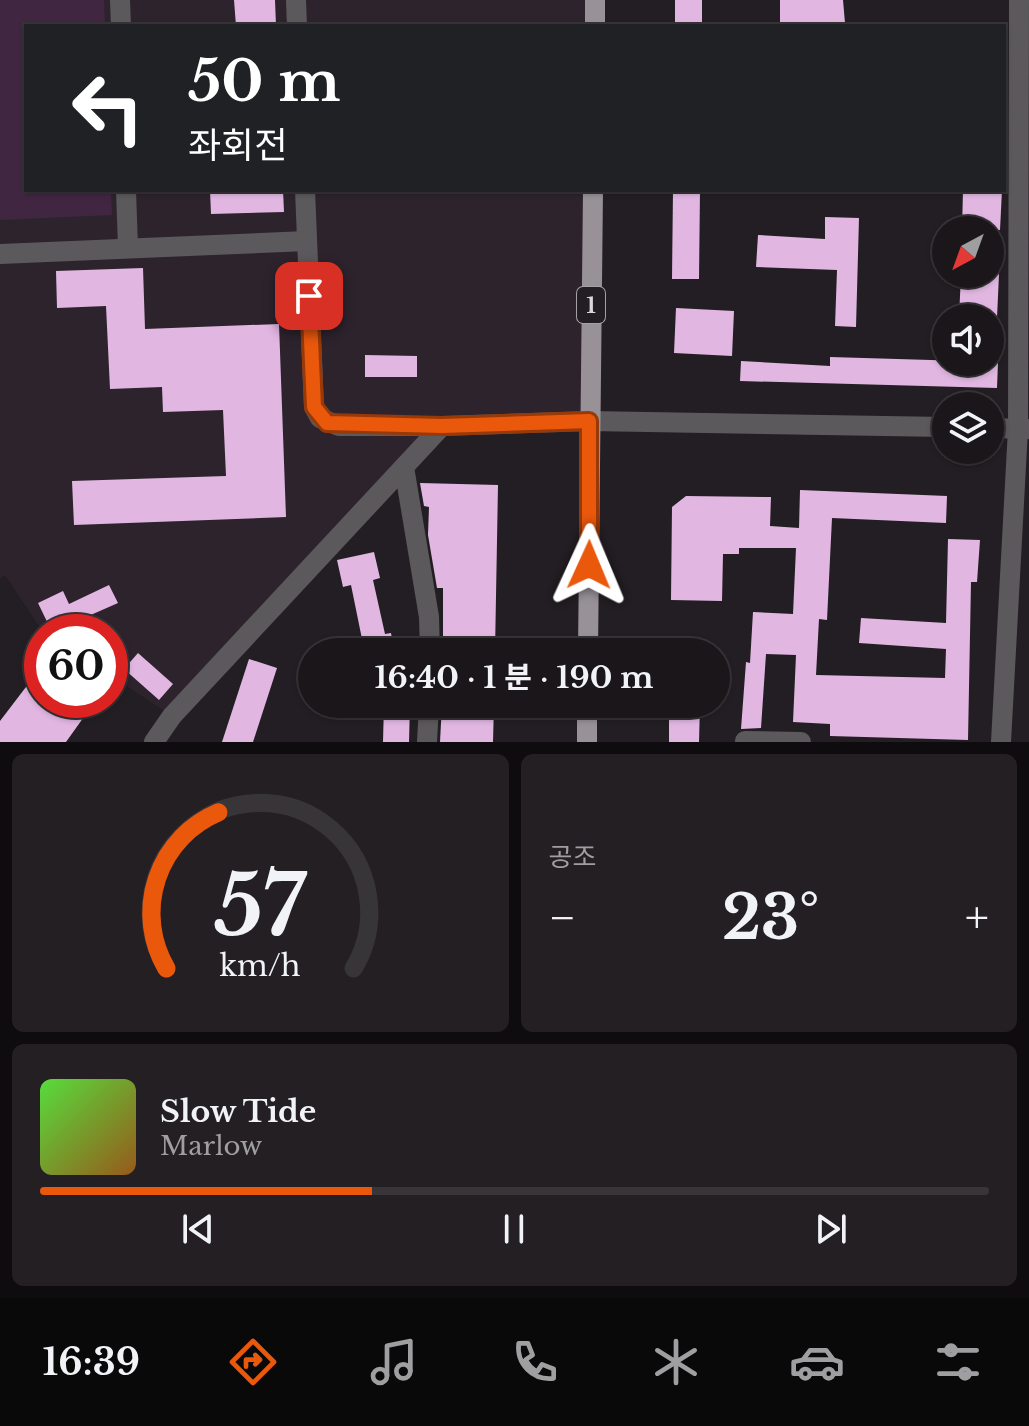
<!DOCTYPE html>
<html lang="ko">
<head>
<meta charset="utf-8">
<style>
	body { margin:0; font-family:"Libre Baskerville","Noto Sans KR",serif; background:#231f23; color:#f1f3f6; height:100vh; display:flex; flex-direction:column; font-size:30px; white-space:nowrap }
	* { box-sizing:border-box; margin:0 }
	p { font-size:26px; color:#9f9fa2 }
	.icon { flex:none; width:44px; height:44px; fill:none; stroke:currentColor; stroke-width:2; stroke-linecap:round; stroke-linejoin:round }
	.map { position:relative; height:742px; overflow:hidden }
	.side { display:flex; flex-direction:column; gap:12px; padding:12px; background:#0e0c0e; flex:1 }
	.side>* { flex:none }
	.top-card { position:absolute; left:24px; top:24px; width:982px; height:168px; border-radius:0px; box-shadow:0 2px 6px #0004,0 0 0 2px #383539; background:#202124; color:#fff; overflow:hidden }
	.needle { width:52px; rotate:221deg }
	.buttons { position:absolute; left:932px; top:216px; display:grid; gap:16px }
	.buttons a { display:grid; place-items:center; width:72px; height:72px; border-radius:50%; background:#1a161a; box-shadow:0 2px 6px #0004,0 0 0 2px #383539; font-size:40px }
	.speed { position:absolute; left:24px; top:614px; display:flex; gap:16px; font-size:40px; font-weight:700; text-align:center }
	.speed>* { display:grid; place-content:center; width:104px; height:104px; border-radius:50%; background:#1a161a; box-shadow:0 2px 6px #0004,0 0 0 2px #383539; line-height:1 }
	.speed .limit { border:12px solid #d22; background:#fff; color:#111 }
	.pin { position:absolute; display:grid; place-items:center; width:68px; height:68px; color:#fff; margin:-34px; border-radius:16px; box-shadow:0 4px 12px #0006 }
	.me { position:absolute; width:88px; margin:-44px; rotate:1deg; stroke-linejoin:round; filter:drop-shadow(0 0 6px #0008) }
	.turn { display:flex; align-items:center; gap:28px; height:168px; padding:0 32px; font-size:36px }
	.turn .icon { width:104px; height:104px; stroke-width:2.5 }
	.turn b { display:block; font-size:56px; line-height:68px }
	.big { font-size:60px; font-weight:700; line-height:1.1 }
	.side .tile { flex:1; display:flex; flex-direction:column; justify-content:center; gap:12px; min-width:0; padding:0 28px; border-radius:12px; background:#231f23 }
	.side .dial { align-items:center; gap:0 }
	.dial svg { height:208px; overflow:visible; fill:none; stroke:#383539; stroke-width:7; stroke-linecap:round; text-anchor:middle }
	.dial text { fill:#f1f3f6; stroke:none }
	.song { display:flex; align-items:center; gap:24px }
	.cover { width:96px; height:96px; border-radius:12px; background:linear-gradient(135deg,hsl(110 70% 55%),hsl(30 70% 35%)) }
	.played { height:8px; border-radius:4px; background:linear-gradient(90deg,#ea580c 35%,#383539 35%) }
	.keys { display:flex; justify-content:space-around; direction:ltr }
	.heat { display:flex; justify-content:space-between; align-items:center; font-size:44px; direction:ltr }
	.side .tiles { flex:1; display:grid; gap:12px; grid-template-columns:1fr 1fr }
	.tile:last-child { grid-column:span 2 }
	.trip { position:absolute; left:298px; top:638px; width:432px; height:80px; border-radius:40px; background:#1a161a; box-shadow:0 2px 6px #0004,0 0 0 2px #383539; font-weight:700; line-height:80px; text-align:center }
	.dock { display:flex; height:128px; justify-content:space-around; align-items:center; background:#0a090a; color:#9f9fa2 }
	.dock .icon { width:56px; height:56px }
	.dock .selected { color:#ea580c }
	.dock b { font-size:36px; color:#f1f3f6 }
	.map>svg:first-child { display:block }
</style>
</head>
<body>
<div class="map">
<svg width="1029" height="742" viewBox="0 0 1029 742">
	<rect width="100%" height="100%" fill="#231e23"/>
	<path fill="#2d232d" d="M0,0H595V26H26V190H593L589,421L442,426L172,716L110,675V632H43L5,575L0,579Z"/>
	<path fill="#412642" d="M0,0H104L105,26H26V190H111L112,215L0,220Z"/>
	<g fill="#e1b7e2">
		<path d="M234,0H275L276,26H236Z"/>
		<rect x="675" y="0" width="27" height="26"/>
		<path d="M780,0H843L845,23L780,26Z"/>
		<path d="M210,190H283L284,212L211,214Z"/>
		<path d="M673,190H700L699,279H672Z"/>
		<path d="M963,190H1002L1000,230H962Z"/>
		<path d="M825,217L859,218L856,327L835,326L837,270L756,267L758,235L825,239Z"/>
		<path d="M143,268L145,329L279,324L286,517L74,525L72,481L226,476L223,410L163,412L162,387L110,389L106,306L57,308L56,271Z"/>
		<path d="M961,274H999L997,318H959Z"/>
		<path d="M676,308L734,311L732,356L674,353Z"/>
		<path d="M365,355L417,356V377H365Z"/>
		<path d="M830,357L998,362L997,388L740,381L741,361L830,366Z"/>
		<path d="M420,483L498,485L495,652H443V588H437L428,535L429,507L424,506Z"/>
		<path d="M800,490L947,496L946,523L832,518L827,620L819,619L816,675L945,678L946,649L859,643L861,618L946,623L948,539L980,540L977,582H971L968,740L830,736V724L793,722L796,655L766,654L761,728L741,729L746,662L750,663L753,612L793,614L796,548H739V554H723L722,601L671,600L672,507L686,496L771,497L770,526L799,528Z"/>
		<path d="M374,552L380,578L373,580L385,634L391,633L394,652H335L334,645L362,639L351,585L343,587L337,560Z"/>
		<path d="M109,585L118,603L52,632L38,603L63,591L69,604Z"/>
		<path d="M138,653L173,684L159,700L124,669Z"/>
		<path d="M249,659L277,668L253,742H222Z"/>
		<path d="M42,666V700H96L66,742H0V721Z"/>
		<path d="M384,704H410L409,742H383Z"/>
		<path d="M442,704H494L493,742H440Z"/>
		<path d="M669,704H700L699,742H669Z"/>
	</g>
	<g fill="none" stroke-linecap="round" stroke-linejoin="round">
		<g stroke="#5c595c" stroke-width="20">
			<path d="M120,0L121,26"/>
			<path d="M296,0L297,26"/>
			<path d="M126,190L128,248"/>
			<path d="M305,190L314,407L320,418L339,426H442"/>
			<path d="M0,254L307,241"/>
			<path d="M990,428L1029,429"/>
			<path d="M404,467L429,617L430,652"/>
			<path d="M745,741L801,742"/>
			<path d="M154,742L172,716L442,426L589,421L946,427"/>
			<path d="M427,742L429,704"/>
			<path d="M1001,742L1018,429L1019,0"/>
		</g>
		<g stroke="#989298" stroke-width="20">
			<path d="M595,26V0"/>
			<path d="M588,652L593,190"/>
			<path d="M587,742V704"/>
		</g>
	</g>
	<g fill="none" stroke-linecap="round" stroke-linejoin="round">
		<g stroke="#983908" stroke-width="20">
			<path id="route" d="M309,296L314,407L327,423L442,426L589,421V565"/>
		</g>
		<use href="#route" stroke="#ea580c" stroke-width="14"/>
	</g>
	<g text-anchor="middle" stroke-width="8" stroke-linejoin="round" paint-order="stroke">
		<rect fill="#231e23" stroke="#a4a0a4" stroke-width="2" x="577" y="287" width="28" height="36" rx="6"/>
		<g font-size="22" font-weight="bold" fill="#dbd7db">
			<text x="591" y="313">1</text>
		</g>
	</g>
</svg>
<div class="buttons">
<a><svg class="needle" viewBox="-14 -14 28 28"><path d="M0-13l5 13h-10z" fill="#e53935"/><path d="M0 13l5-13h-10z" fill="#9f9fa2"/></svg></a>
<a><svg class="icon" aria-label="sound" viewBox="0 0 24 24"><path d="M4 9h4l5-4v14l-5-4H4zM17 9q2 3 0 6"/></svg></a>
<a><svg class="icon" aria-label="layers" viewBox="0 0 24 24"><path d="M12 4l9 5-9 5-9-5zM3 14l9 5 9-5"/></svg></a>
</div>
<div class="speed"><div class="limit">60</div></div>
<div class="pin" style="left:309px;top:296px;background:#d93025"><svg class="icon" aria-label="arrive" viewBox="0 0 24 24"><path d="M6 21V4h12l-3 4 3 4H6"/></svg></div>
<svg class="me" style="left:589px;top:565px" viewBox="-20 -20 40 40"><path d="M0-17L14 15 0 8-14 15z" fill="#ea580c" stroke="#fff" stroke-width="4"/></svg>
<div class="trip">16:40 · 1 분 · 190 m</div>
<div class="top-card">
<div class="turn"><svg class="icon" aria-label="left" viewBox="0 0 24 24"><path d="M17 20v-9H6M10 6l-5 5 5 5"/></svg><div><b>50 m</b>좌회전</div></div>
</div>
</div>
<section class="side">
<div class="tiles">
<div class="tile dial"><svg viewBox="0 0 100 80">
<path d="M14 69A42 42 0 1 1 86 69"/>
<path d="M14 69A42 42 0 0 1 34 9" stroke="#ea580c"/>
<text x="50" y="56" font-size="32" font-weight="700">57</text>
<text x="50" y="72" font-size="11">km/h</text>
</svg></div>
<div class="tile"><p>공조</p>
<div class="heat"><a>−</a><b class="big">23°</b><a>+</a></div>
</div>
<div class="tile">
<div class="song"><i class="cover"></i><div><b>Slow Tide</b><p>Marlow</p></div></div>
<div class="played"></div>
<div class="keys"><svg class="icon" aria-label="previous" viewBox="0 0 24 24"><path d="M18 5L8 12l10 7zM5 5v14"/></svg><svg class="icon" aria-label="pause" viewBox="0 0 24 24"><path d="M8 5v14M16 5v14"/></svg><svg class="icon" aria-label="next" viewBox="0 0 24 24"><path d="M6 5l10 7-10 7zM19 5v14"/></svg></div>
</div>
</div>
</section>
<nav class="dock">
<b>16:39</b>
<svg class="icon selected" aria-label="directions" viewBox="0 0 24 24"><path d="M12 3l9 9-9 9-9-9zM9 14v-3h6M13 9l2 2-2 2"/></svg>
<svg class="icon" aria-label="music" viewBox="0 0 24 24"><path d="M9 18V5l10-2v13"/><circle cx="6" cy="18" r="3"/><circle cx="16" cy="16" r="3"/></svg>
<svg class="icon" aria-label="phone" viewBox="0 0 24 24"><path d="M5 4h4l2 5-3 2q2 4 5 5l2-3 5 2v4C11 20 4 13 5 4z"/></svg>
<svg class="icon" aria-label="climate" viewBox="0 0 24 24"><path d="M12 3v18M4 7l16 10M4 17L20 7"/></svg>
<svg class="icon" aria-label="car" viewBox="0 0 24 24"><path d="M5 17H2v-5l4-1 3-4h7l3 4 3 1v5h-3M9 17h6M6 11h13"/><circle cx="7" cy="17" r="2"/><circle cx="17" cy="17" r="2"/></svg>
<svg class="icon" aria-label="filters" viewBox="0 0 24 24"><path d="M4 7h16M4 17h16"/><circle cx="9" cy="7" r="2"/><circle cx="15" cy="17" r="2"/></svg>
</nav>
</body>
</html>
